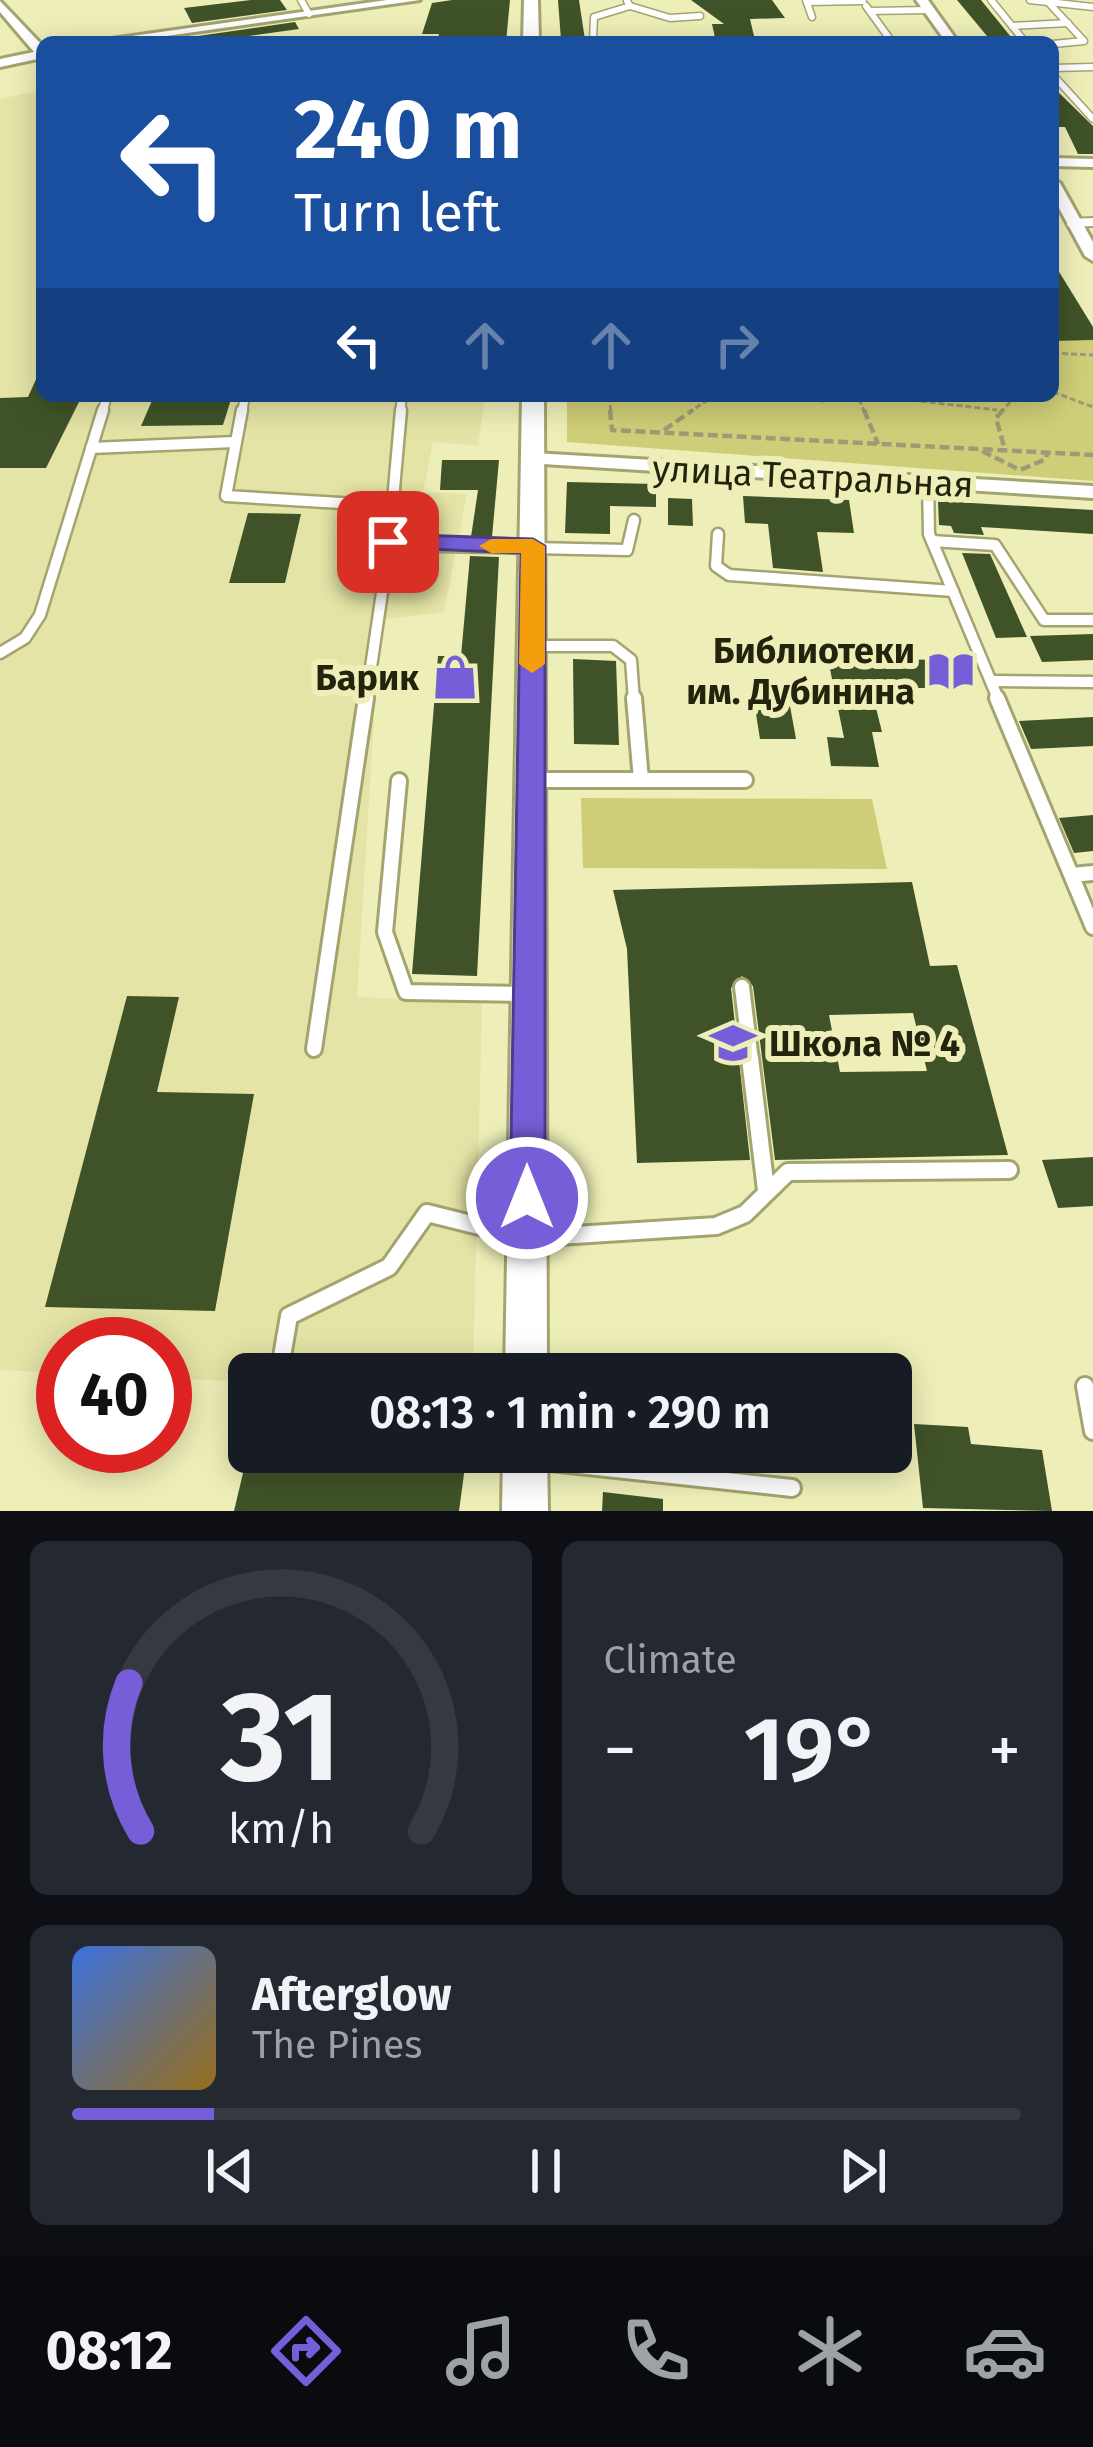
<!DOCTYPE html>
<html lang="en">
<head>
<meta charset="utf-8">
<style>
	body { margin:0; font-family:"Fira Sans",sans-serif; background:#242831; color:#f1f3f6; height:100vh; display:flex; flex-direction:column; font-size:45px; white-space:nowrap }
	* { box-sizing:border-box; margin:0 }
	p { font-size:39px; color:#9ea1a6 }
	.icon { flex:none; width:66px; height:66px; fill:none; stroke:currentColor; stroke-width:2; stroke-linecap:round; stroke-linejoin:round }
	.map { position:relative; height:1511px; overflow:hidden }
	.sheet { display:flex; flex-direction:column; gap:30px; padding:30px; background:#0d0f14; flex:1 }
	.sheet>* { flex:none }
	.banner { position:absolute; left:36px; top:36px; width:1023px; height:366px; border-radius:18px; box-shadow:0 6px 30px #0003; background:#1a4fa0; color:#fff; overflow:hidden }
	.speed { position:absolute; left:36px; top:1317px; display:flex; gap:24px; font-size:60px; font-weight:700; text-align:center }
	.speed>* { display:grid; place-content:center; width:156px; height:156px; border-radius:50%; background:#171b24; box-shadow:0 6px 30px #0003; line-height:1 }
	.speed .limit { border:18px solid #d22; background:#fff; color:#111 }
	.pin { position:absolute; display:grid; place-items:center; width:102px; height:102px; color:#fff; margin:-51px; border-radius:24px; box-shadow:0 6px 18px #0006 }
	.me { position:absolute; width:132px; margin:-66px; rotate:0deg; stroke-linejoin:round; filter:drop-shadow(0 0 9px #0008) }
	.turn { display:flex; align-items:center; gap:42px; height:252px; padding:0 60px; font-size:54px }
	.turn .icon { width:156px; height:156px; stroke-width:2.5 }
	.turn b { display:block; font-size:84px; line-height:102px }
	.lanes { display:flex; align-items:center; height:114px; padding:0 60px; background:#0003; justify-content:center; gap:60px; direction:ltr }
	.lanes .off { opacity:.35 }
	.big { font-size:90px; font-weight:600; line-height:1.1 }
	.sheet .card { flex:1; display:flex; flex-direction:column; justify-content:center; gap:18px; min-width:0; padding:0 42px; border-radius:18px; background:#242831 }
	.sheet .dial { align-items:center; gap:0 }
	.dial svg { height:312px; overflow:visible; fill:none; stroke:#363941; stroke-width:7; stroke-linecap:round; text-anchor:middle }
	.dial text { fill:#f1f3f6; stroke:none }
	.song { display:flex; align-items:center; gap:36px }
	.cover { width:144px; height:144px; border-radius:18px; background:linear-gradient(135deg,hsl(220 70% 55%),hsl(40 70% 35%)) }
	.played { height:12px; border-radius:6px; background:linear-gradient(90deg,#755ed8 15%,#363941 15%) }
	.keys { display:flex; justify-content:space-around; direction:ltr }
	.heat { display:flex; justify-content:space-between; align-items:center; font-size:66px; direction:ltr }
	.sheet .tiles { flex:1; display:grid; gap:30px; grid-template-columns:1fr 1fr }
	.card:last-child { grid-column:span 2 }
	.trip { position:absolute; left:228px; top:1353px; width:684px; height:120px; border-radius:18px; background:#171b24; box-shadow:0 6px 30px #0003; font-weight:600; line-height:120px; text-align:center }
	.tabs { display:flex; height:192px; justify-content:space-around; align-items:center; background:#090b0e; color:#9ea1a6 }
	.tabs .icon { width:84px; height:84px }
	.tabs .current { color:#755ed8 }
	.tabs b { font-size:54px; color:#f1f3f6 }
	.map>svg:first-child { display:block }
</style>
</head>
<body>
<div class="map">
<svg width="1093" height="1511" viewBox="0 0 1093 1511">
	<rect width="100%" height="100%" fill="#eeefb8"/>
	<path fill="#e4e4a6" d="M42,90V396H485L478,446L433,442L423,492L467,494L444,612L380,620L357,997L482,1003L473,1374H249V1382L165,1378V1344H63V1373L0,1370V99Z"/>
	<g fill="#cfce78">
		<path d="M1053,263L1093,327V481L567,442V396H1053Z"/>
		<path d="M581,798L872,799L887,869L583,868Z"/>
	</g>
	<g fill="#405328" fill-rule="evenodd">
		<path d="M251,0H280L287,10L192,23L184,8Z"/>
		<path d="M452,0H510L506,42H437L439,34H422L432,3Z"/>
		<path d="M558,0H579L585,40H561Z"/>
		<path d="M691,0H772L785,18L750,19L754,36L716,42L712,24H724Z"/>
		<path d="M957,0H981L1015,42H992Z"/>
		<path d="M295,22L299,29L205,42L198,36Z"/>
		<path d="M1053,87L1093,126V154H1078L1065,127H1053Z"/>
		<path d="M1053,262L1093,327V340L1053,341Z"/>
		<path d="M42,366V396H82L46,468H0V398L28,397Z"/>
		<path d="M154,396H232L223,425L141,426Z"/>
		<path d="M442,460H499L492,537H471L478,490H440Z"/>
		<path d="M567,482L656,484V507L610,506V534L565,533Z"/>
		<path d="M743,496L849,500L854,533L817,532L823,572L773,568L768,524L745,523Z"/>
		<path d="M668,498L692,499L693,526L668,525Z"/>
		<path d="M938,501L1093,510V534L981,527L984,535L954,533L951,526L939,525Z"/>
		<path d="M248,513L301,514L285,583H229Z"/>
		<path d="M962,553L990,554L1027,637L996,638Z"/>
		<path d="M470,556L499,557L477,976L412,974L438,656H461Z"/>
		<path d="M1093,634V660L1042,662L1030,636Z"/>
		<path d="M573,659L616,661L619,745L574,744Z"/>
		<path d="M867,659L957,660L965,688H871L882,732H872L879,767L831,766L827,737L844,738L829,664H868Z"/>
		<path d="M753,695H788L796,739H760Z"/>
		<path d="M1093,717V746L1031,749L1019,721Z"/>
		<path d="M1093,815V851L1074,853L1059,818Z"/>
		<path d="M912,882L930,966L957,965L1008,1155L775,1160L753,986L742,976L731,988L750,1160L637,1163L627,949L613,890ZM913,1013L927,1071L840,1072L829,1015Z"/>
		<path d="M127,996L179,997L157,1092L254,1094L215,1311L45,1307Z"/>
		<path d="M1093,1157V1206L1058,1208L1042,1160Z"/>
		<path d="M914,1424L968,1427L971,1444L1042,1450L1052,1511L923,1508Z"/>
		<path d="M248,1452H407L466,1459L459,1511H234Z"/>
		<path d="M603,1492L663,1499V1511H602Z"/>
	</g>
	<g fill="none" stroke-linecap="round" stroke-linejoin="round">
		<g stroke="#a4a470" stroke-width="9">
			<g id="service-far4">
				<path d="M301,0L309,14"/>
				<path d="M806,0L812,17"/>
				<path d="M991,0L1025,42"/>
				<path d="M1030,0L1093,7"/>
				<path d="M807,2L863,1"/>
				<path d="M1048,2L1084,41L1053,44"/>
				<path d="M630,6L670,18L700,16"/>
				<path d="M866,6L892,42"/>
				<path d="M870,11L929,10"/>
				<path d="M1012,26L1068,23"/>
				<path d="M593,42L594,17L630,6L627,1"/>
				<path d="M1053,68L1093,67"/>
				<path d="M1053,75L1093,119"/>
			</g>
		</g>
		<g stroke="#a4a470" stroke-width="12">
			<g id="service-far3">
				<path d="M1071,223L1093,222"/>
				<path d="M102,413L107,396"/>
				<path d="M242,413L245,396"/>
				<path d="M400,413L402,396"/>
			</g>
		</g>
		<g stroke="#a4a470" stroke-width="15">
			<g id="service-far2">
				<path d="M242,410L226,496L390,506"/>
				<path d="M401,410L389,545L627,550L634,520"/>
				<path d="M91,448L235,442"/>
				<path d="M928,482L929,534L999,701"/>
				<path d="M718,534L716,566L729,575L953,591"/>
				<path d="M932,541L995,545L1044,620H1093"/>
				<path d="M532,646H613L631,660L634,701"/>
				<path d="M0,653L25,638L40,615L103,410"/>
				<path d="M992,681L1093,682"/>
				<path d="M366,701L389,545"/>
			</g>
		</g>
		<g stroke="#a4a470" stroke-width="20">
			<g id="service-far1">
				<path d="M634,698L641,780"/>
				<path d="M997,698L1093,927"/>
				<path d="M532,780H745"/>
				<path d="M399,781L385,932L406,992L528,994"/>
				<path d="M1072,875L1093,873"/>
				<path d="M742,987L751,1061"/>
				<path d="M314,1049L366,698"/>
			</g>
		</g>
		<g stroke="#a4a470" stroke-width="22">
			<g id="service">
				<path d="M750,1058L766,1190"/>
				<path d="M279,1374L289,1316L389,1267L427,1213L527,1238L716,1226L745,1214L788,1172L1009,1170"/>
				<path d="M1085,1386L1093,1431"/>
				<path d="M532,1460L792,1488"/>
			</g>
		</g>
		<g stroke="#a4a470" stroke-width="6">
			<g id="minor">
				<path d="M387,0H420L124,42H90Z"/>
				<path d="M916,0H928L958,42H946Z"/>
				<path d="M0,1L42,45V58L0,67V59L34,52L0,12Z"/>
				<path d="M1053,158L1093,159V167L1053,166Z"/>
				<path d="M1053,179L1060,183L1093,242V261L1085,256L1053,197Z"/>
				<path d="M534,453L1093,486V498L527,463V455Z"/>
			</g>
		</g>
		<g stroke="#a4a470" stroke-width="6">
			<g id="tertiary">
				<path d="M524,0H538L539,42H523Z"/>
				<path d="M522,396H544L547,1374H505Z"/>
				<path d="M503,1452H547L548,1511H502Z"/>
			</g>
		</g>
		<g stroke="#9c9d74" stroke-width="3" stroke-dasharray="6 3" stroke-linecap="butt">
			<path d="M1053,353L1093,355"/>
			<path d="M1053,392L1093,407"/>
			<path d="M609,396L611,413"/>
			<path d="M810,396L821,401L885,396"/>
			<path d="M885,397L997,410"/>
			<path d="M859,399L865,413"/>
			<path d="M688,413L714,396"/>
			<path d="M1000,413L1016,396"/>
		</g>
		<g stroke="#9c9d74" stroke-width="4.5" stroke-dasharray="10 4.5" stroke-linecap="butt">
			<path d="M610,410L612,430L1093,455"/>
			<path d="M864,410L878,444"/>
			<path d="M1003,410L996,418L1005,450"/>
			<path d="M664,430L693,410"/>
			<path d="M982,451L1020,470L1046,459L1047,453"/>
		</g>
		<use href="#service-far4" stroke="#fff" stroke-width="6"/>
		<use href="#service-far3" stroke="#fff" stroke-width="8"/>
		<use href="#service-far2" stroke="#fff" stroke-width="10"/>
		<use href="#service-far1" stroke="#fff" stroke-width="14"/>
		<use href="#service" stroke="#fff" stroke-width="16"/>
		<use href="#minor" fill="#fff" fill-rule="evenodd"/>
		<use href="#tertiary" fill="#fff" fill-rule="evenodd"/>
	</g>
	<path fill="#755ed8" stroke="#4c3d8c" stroke-width="3" d="M388,534L533,539L545,546V1198L540,1210L527,1215L515,1210L510,1198L521,553L379,547L376,542Z"/>
	<path fill="#f59e0b" d="M533,539L545,546V664L532,673L519,664L521,553H491L479,546L491,539Z"/>
	<defs>
		<g id="library-bare" transform="scale(3.6)"><path d="M-6-4Q-3-5.5-.7-3.5V5Q-3 3-6 4ZM6-4Q3-5.5 .7-3.5V5Q3 3 6 4Z" fill="#755ed8" stroke="#eeefb8" stroke-width="2.5" paint-order="stroke"/></g>
		<g id="shop-bare" transform="scale(3.6)"><path d="M-5-2.5h2.3a2.7 3.5 0 0 1 5.4 0H5L5.5 6h-11ZM-1.5-2.5h3a1.5 2.3 0 0 0-3 0Z" fill="#755ed8" stroke="#eeefb8" stroke-width="2.5" paint-order="stroke"/></g>
		<g id="school-bare" transform="scale(3.6)"><path d="M0-5L7-2L0 1L-7-2ZM-4 1L0 2.5L4 1V4Q0 6-4 4Z" fill="#755ed8" stroke="#eeefb8" stroke-width="2.5" paint-order="stroke"/></g>
	</defs>
	<g fill-rule="evenodd">
		<use href="#library-bare" x="951" y="671"/>
		<use href="#shop-bare" x="455" y="677"/>
		<use href="#school-bare" x="733" y="1043"/>
	</g>
	<g text-anchor="middle" stroke-width="12" stroke-linejoin="round" paint-order="stroke">
		<g font-size="36" fill="#23230e" stroke="#eeefb8">
			<text transform="translate(813 476) rotate(3)" y="13">улица Театральная</text>
		</g>
		<g font-size="36" font-weight="bold" fill="#23230e" stroke="#eeefb8" text-anchor="end">
			<text x="915" y="663">Библиотеки<tspan x="915" dy="41">им. Дубинина</tspan></text>
			<text x="419" y="690">Барик</text>
			<text x="769" y="1056" text-anchor="start">Школа № 4</text>
		</g>
	</g>
</svg>
<div class="speed"><div class="limit">40</div></div>
<div class="pin" style="left:388px;top:542px;background:#d93025"><svg class="icon" aria-label="arrive" viewBox="0 0 24 24"><path d="M6 21V4h12l-3 4 3 4H6"/></svg></div>
<svg class="me" style="left:527px;top:1198px" viewBox="-20 -20 40 40"><circle r="17" fill="#755ed8" stroke="#fff" stroke-width="3"/><path d="M0-11L8 9 0 5-8 9z" fill="#fff"/></svg>
<div class="trip">08:13 · 1 min · 290 m</div>
<div class="banner">
<div class="turn"><svg class="icon" aria-label="left" viewBox="0 0 24 24"><path d="M17 20v-9H6M10 6l-5 5 5 5"/></svg><div><b>240 m</b>Turn left</div></div>
<div class="lanes"><svg class="icon" aria-label="left" viewBox="0 0 24 24"><path d="M17 20v-9H6M10 6l-5 5 5 5"/></svg><svg class="icon off" aria-label="ahead" viewBox="0 0 24 24"><path d="M12 20V5M6 11l6-6 6 6"/></svg><svg class="icon off" aria-label="ahead" viewBox="0 0 24 24"><path d="M12 20V5M6 11l6-6 6 6"/></svg><svg class="icon off" aria-label="right" viewBox="0 0 24 24"><path d="M7 20v-9h11M14 6l5 5-5 5"/></svg></div>
</div>
</div>
<section class="sheet">
<div class="tiles">
<div class="card dial"><svg viewBox="0 0 100 80">
<path d="M14 69A42 42 0 1 1 86 69"/>
<path d="M14 69A42 42 0 0 1 11 31" stroke="#755ed8"/>
<text x="50" y="56" font-size="32" font-weight="700">31</text>
<text x="50" y="72" font-size="11">km/h</text>
</svg></div>
<div class="card"><p>Climate</p>
<div class="heat"><a>−</a><b class="big">19°</b><a>+</a></div>
</div>
<div class="card">
<div class="song"><i class="cover"></i><div><b>Afterglow</b><p>The Pines</p></div></div>
<div class="played"></div>
<div class="keys"><svg class="icon" aria-label="previous" viewBox="0 0 24 24"><path d="M18 5L8 12l10 7zM5 5v14"/></svg><svg class="icon" aria-label="pause" viewBox="0 0 24 24"><path d="M8 5v14M16 5v14"/></svg><svg class="icon" aria-label="next" viewBox="0 0 24 24"><path d="M6 5l10 7-10 7zM19 5v14"/></svg></div>
</div>
</div>
</section>
<nav class="tabs">
<b>08:12</b>
<svg class="icon current" aria-label="directions" viewBox="0 0 24 24"><path d="M12 3l9 9-9 9-9-9zM9 14v-3h6M13 9l2 2-2 2"/></svg>
<svg class="icon" aria-label="music" viewBox="0 0 24 24"><path d="M9 18V5l10-2v13"/><circle cx="6" cy="18" r="3"/><circle cx="16" cy="16" r="3"/></svg>
<svg class="icon" aria-label="phone" viewBox="0 0 24 24"><path d="M5 4h4l2 5-3 2q2 4 5 5l2-3 5 2v4C11 20 4 13 5 4z"/></svg>
<svg class="icon" aria-label="climate" viewBox="0 0 24 24"><path d="M12 3v18M4 7l16 10M4 17L20 7"/></svg>
<svg class="icon" aria-label="car" viewBox="0 0 24 24"><path d="M5 17H2v-5l4-1 3-4h7l3 4 3 1v5h-3M9 17h6M6 11h13"/><circle cx="7" cy="17" r="2"/><circle cx="17" cy="17" r="2"/></svg>
</nav>
</body>
</html>
